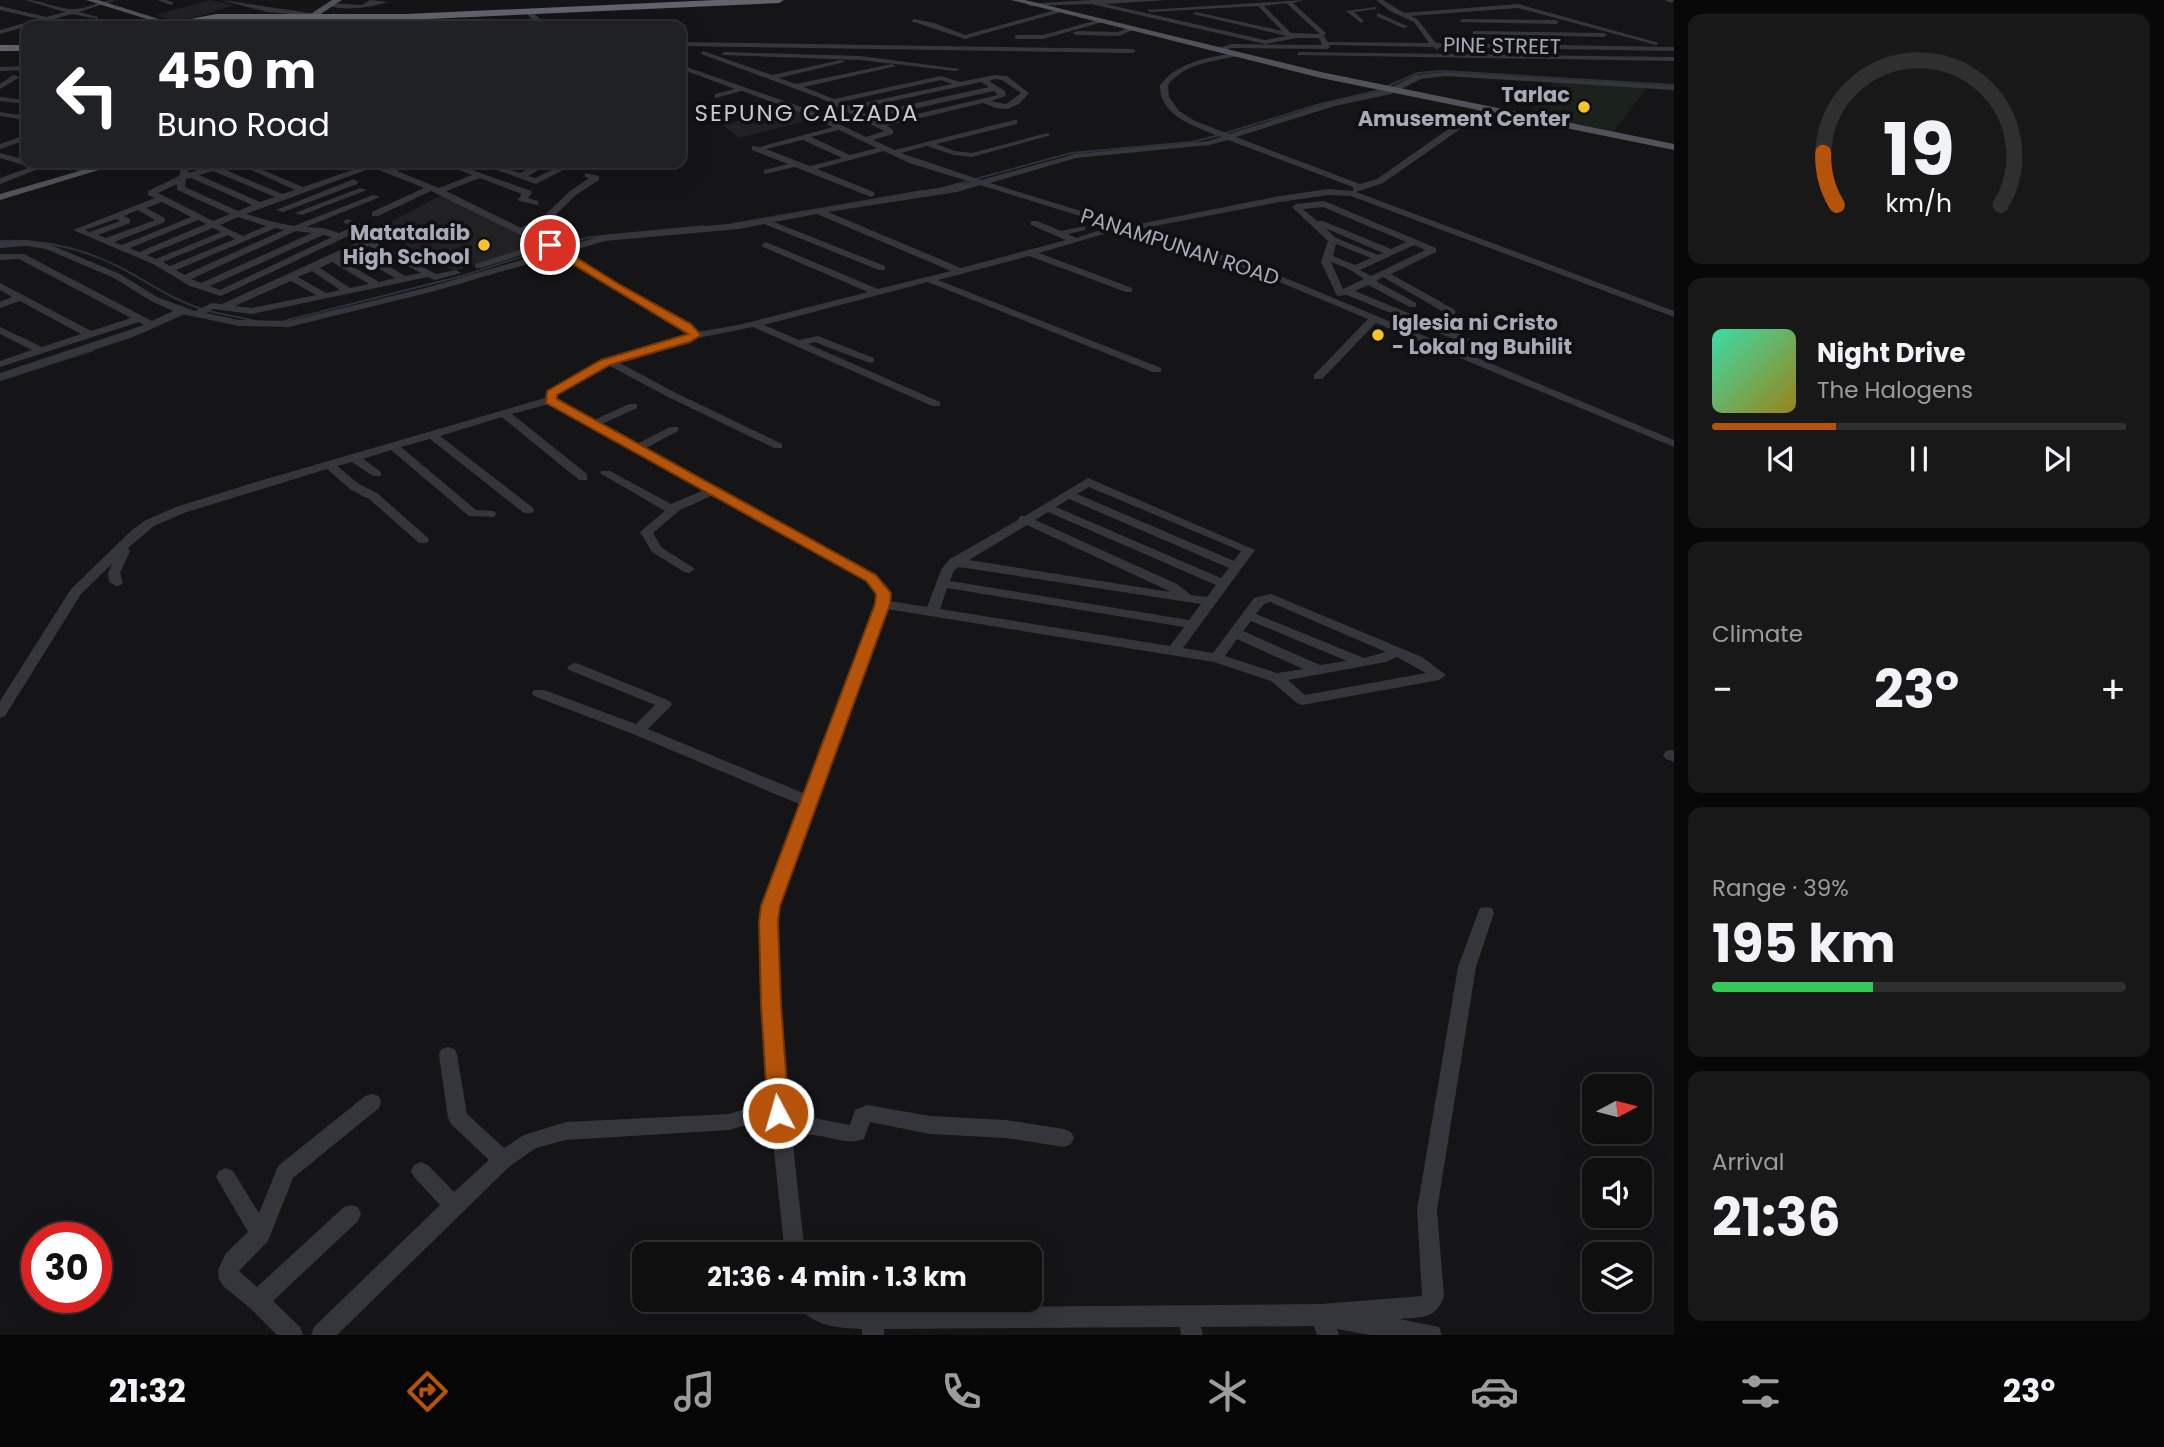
<!DOCTYPE html>
<html lang="en">
<head>
<meta charset="utf-8">
<style>
	body { margin:0; font-family:Poppins,sans-serif; background:#191819; color:#f1f3f6; height:100vh; display:flex; flex-direction:column; font-size:26px; white-space:nowrap }
	* { box-sizing:border-box; margin:0 }
	p { font-size:23px; color:#9c9c9f }
	.icon { flex:none; width:38px; height:38px; fill:none; stroke:currentColor; stroke-width:2; stroke-linecap:round; stroke-linejoin:round }
	.map { position:relative; flex:1; overflow:hidden }
	.panel { display:flex; flex-direction:column; gap:14px; padding:14px; background:#090809; width:490px }
	.panel>* { flex:none }
	.top-card { position:absolute; left:21px; top:21px; width:665px; height:147px; border-radius:14px; box-shadow:0 7px 28px #0002,0 0 0 2px #302f30; background:#202124; color:#fff; overflow:hidden }
	.needle { width:46px; rotate:83deg }
	.fabs { position:absolute; left:1582px; top:1074px; display:grid; gap:14px }
	.fabs a { display:grid; place-items:center; width:70px; height:70px; border-radius:14px; background:#100f10; box-shadow:0 7px 28px #0002,0 0 0 2px #302f30; font-size:35px }
	.speed { position:absolute; left:21px; top:1222px; display:flex; gap:14px; font-size:35px; font-weight:700; text-align:center }
	.speed>* { display:grid; place-content:center; width:91px; height:91px; border-radius:50%; background:#100f10; box-shadow:0 7px 28px #0002,0 0 0 2px #302f30; line-height:1 }
	.speed .limit { border:10px solid #d22; background:#fff; color:#111 }
	.pin { position:absolute; display:grid; place-items:center; width:60px; height:60px; color:#fff; margin:-30px; border:4px solid #fff; border-radius:50%; box-shadow:0 2px 7px #0007 }
	.me { position:absolute; width:77px; margin:-38px; rotate:354deg; stroke-linejoin:round; filter:drop-shadow(0 0 5px #0008) }
	.turn { display:flex; align-items:center; gap:24px; height:147px; padding:0 21px; font-size:32px }
	.turn .icon { width:91px; height:91px; stroke-width:2.5 }
	.turn b { display:block; font-size:49px; line-height:60px }
	.big { font-size:52px; font-weight:700; line-height:1.1 }
	.panel .widget { flex:1; display:flex; flex-direction:column; justify-content:center; gap:10px; min-width:0; padding:0 24px; border-radius:14px; background:#191819 }
	.panel .dial { align-items:center; gap:0 }
	.dial svg { height:182px; overflow:visible; fill:none; stroke:#302f30; stroke-width:7; stroke-linecap:round; text-anchor:middle }
	.dial text { fill:#f1f3f6; stroke:none }
	.song { display:flex; align-items:center; gap:21px }
	.cover { width:84px; height:84px; border-radius:10px; background:linear-gradient(135deg,hsl(160 70% 55%),hsl(50 70% 35%)) }
	.played { height:7px; border-radius:4px; background:linear-gradient(90deg,#b45309 30%,#302f30 30%) }
	.keys { display:flex; justify-content:space-around; direction:ltr }
	.heat { display:flex; justify-content:space-between; align-items:center; font-size:38px; direction:ltr }
	.charge { height:10px; border-radius:5px; background:linear-gradient(90deg,#34c759 39%,#302f30 0) }
	.trip { position:absolute; left:632px; top:1242px; width:410px; height:70px; border-radius:14px; background:#100f10; box-shadow:0 7px 28px #0002,0 0 0 2px #302f30; font-weight:700; line-height:70px; text-align:center }
	.menu { display:flex; height:112px; justify-content:space-around; align-items:center; background:#060606; color:#9c9c9f }
	.menu .icon { width:49px; height:49px }
	.menu .active { color:#b45309 }
	.menu b { font-size:32px; color:#f1f3f6 }
	main { display:flex; flex:1; min-height:0 }
	.map>svg:first-child { display:block }
</style>
</head>
<body>
<main>
<div class="map">
<svg width="1674" height="1335" viewBox="0 0 1674 1335">
	<rect width="100%" height="100%" fill="#151416"/>
	<g fill="#212023">
		<path d="M210,0L234,5L204,15L175,21L155,15Z"/>
		<path d="M793,108L817,118L739,138L722,125Z"/>
		<path d="M441,195L539,243L525,250L453,271L386,234L374,231Z"/>
	</g>
	<path fill="#1a211c" d="M1554,82L1647,87L1612,134L1528,116Z"/>
	<g fill="none" stroke-linecap="round" stroke-linejoin="round">
		<g stroke="#2a323b" stroke-width="2">
			<path d="M1388,86L1418,73L1443,71L1674,85"/>
			<path d="M1226,133L1320,104L1381,90"/>
			<path d="M946,187L1071,153L1192,142L1220,135"/>
			<path d="M732,224L922,191"/>
			<path d="M0,241C44,239 86,249 125,270C151,284 173,300 202,309"/>
			<path d="M556,246L591,237L704,226"/>
			<path d="M208,311L256,321"/>
			<path d="M284,321L462,276L549,248"/>
			<path d="M87,351L128,338L183,314"/>
		</g>
		<path stroke="#2a323b" stroke-width="2.5" d="M0,380L93,350"/>
		<g fill="#35363c" fill-rule="evenodd">
			<path d="M25,0C41,0 55,8 71,9C85,10 101,0 116,0L79,12L98,17V19L72,14L54,19L70,23V25L46,21L0,34V30L39,19L0,10V6L46,17L65,12Z"/>
			<path d="M157,0H167L174,3L171,5Z"/>
			<path d="M221,0L317,14L314,16L267,12Z"/>
			<path d="M370,0L388,2C373,7 343,12 327,5L330,3L362,5Z"/>
			<path d="M1090,0H1168L1106,4L1265,40L1287,36L1193,14L1196,12L1282,31L1258,6L1150,12L1147,10L1304,0L1293,3L1326,33L1324,36L1328,42L1429,43L1414,22L1390,11L1376,0H1383L1404,13L1518,4L1659,43L1656,45L1518,8L1411,16L1418,20L1436,43L1674,47V51L1440,47L1437,50L1433,47L1329,45L1330,47L1327,49L1232,48L1220,51L1218,48L1232,44L1322,45L1319,38H1297L1265,44L1091,4L1030,6L1027,4ZM1286,3L1320,34L1291,33L1264,6Z"/>
			<path d="M1665,0H1673L1674,1L1671,3Z"/>
			<path d="M1376,7V9L1354,12L1364,21L1361,23L1346,11Z"/>
			<path d="M1059,9L1061,12L965,39L911,21L914,19L934,23L965,35Z"/>
			<path d="M526,10H530L540,19L564,26C549,27 531,25 526,10Z"/>
			<path d="M1378,13L1407,26L1408,27L1403,28L1376,16Z"/>
			<path d="M1101,19L1103,22L1043,39H1017L1014,37L1017,35H1043Z"/>
			<path d="M1462,19L1556,20L1559,22L1556,24L1460,22Z"/>
			<path d="M1133,26L1135,29L1119,36L1076,35L1073,33L1076,31L1118,32Z"/>
			<path d="M1474,31L1604,33L1607,35L1604,37L1472,34Z"/>
			<path d="M681,42L1133,49L1136,51L1133,53L681,46Z"/>
			<path d="M703,51L772,75L841,60L845,62L779,78L796,84L892,64L896,66L804,87L834,99L941,76L960,82L995,75L1007,76L1029,93L1019,104L1007,109L996,108L983,103L887,126L893,130V134L873,140L895,150L1014,120H1017V124L936,144L955,151L972,153L1047,133L1051,135L972,157L954,155L927,146L901,153L981,180L1075,154L1208,141L1221,137C1197,127 1159,117 1160,85C1179,61 1207,58 1235,53L1237,56C1212,62 1185,63 1168,85L1169,97L1179,111L1195,121L1229,134L1330,102L1386,90L1416,75L1445,72L1674,86V90L1445,76L1421,79L1391,94L1335,106L1236,137L1360,184L1377,179L1480,107H1486V111L1383,183L1356,192L1674,311V317L1351,196L1328,195L1280,202L1139,229L1257,266L1674,440V447L1376,323L1322,379H1314V375L1368,319L1251,270L1121,229L1039,253L1132,288V292H1126L1029,256L938,280L1161,368V372H1153L928,282L764,325L799,340L818,336L874,358V362L870,363L814,342L808,344L940,402V406H932L753,327L698,338L690,342L618,362L674,392L782,444V448H774L666,396L608,365L555,396V399L594,420L629,404H637V408L602,424L637,444L670,427H678V431L646,448L876,575L889,588L890,601L927,607L942,568L950,559L1018,520L1020,516H1025L1088,478L1255,550L1183,648L1213,653L1254,598L1271,594L1422,657L1446,675L1439,680L1302,705L1297,703L1271,681L1214,662L887,609L783,890L777,922L783,1062L790,1118H814L850,1125L855,1110L867,1105L930,1116L1006,1120L1064,1129L1071,1132L1074,1138L1071,1144L1064,1147L1006,1138L930,1134L870,1122L864,1139C848,1145 836,1138 820,1136C811,1134 801,1135 792,1135L805,1255H785L770,1113L757,1122L729,1130L566,1140L536,1148L510,1166L337,1335H311L314,1327L440,1205L414,1177L411,1171L414,1165L421,1162L428,1165L454,1192L489,1160L451,1124L448,1118L439,1055L441,1049L448,1047L455,1049L457,1055L467,1114L504,1148L524,1135L566,1122L729,1114L745,1109L768,1094L765,1062L761,922L767,890L799,804L633,734L534,696L532,693L534,690H544L636,724L655,705L569,670L567,667L574,663L579,664L670,701L672,704L670,707L648,729L803,793L877,599L876,589L866,581L713,495L680,510L653,533L661,547L695,569L689,573L684,572L652,552L640,532L665,511L600,473L602,471H610L671,504L704,490L549,404L512,414L587,474V480H579L502,417L440,436L532,507L534,510L532,513H524L430,439L401,447L476,510L494,511L496,514L494,517L469,516L391,450L363,459L381,472V476H373L352,462L337,466L359,484L377,493L427,537L429,540L427,543H419L369,499L351,490L327,469L184,513L154,526L128,548L130,551L120,573L123,582L121,585L116,586L109,582L108,573L112,564L81,594L5,716L0,718V701L71,589L132,530L146,520L176,507L256,482L545,398L546,393L602,360L689,334L683,328L615,290L558,255L435,291L289,327L239,326L182,314L145,332L0,380V373L144,325L139,322L0,367V361L32,350L0,334V327L42,347L81,334L20,301L0,308V302L12,297L0,290V283L91,331L131,318L19,259L0,260V254H24L152,321L173,311L151,301L114,278L46,249L27,246L0,248V242L27,240L51,245L120,274L157,297L195,311L212,303L222,304L349,246L369,239L436,274L456,270L461,273L435,280L428,277L252,314L213,309L206,313L239,320L289,321L429,287L552,251L546,247L481,268H475V264L539,244L431,191L378,216H372V212L424,188L369,166V169L246,214L273,222L294,226L373,195L380,197L306,227L323,228L339,233L352,227L343,222L347,219L363,225V229L221,296L190,286L153,264L73,230L155,198L148,195V191L179,176L182,163H190L188,173L221,163H233L221,168L282,194L295,190L236,163H246L303,187L367,165L366,163H377L390,168L403,163H413L397,171L439,188L472,175L445,164L453,163L531,191L532,193L528,198L538,201V205L519,201L518,199L522,194L480,178L446,191L521,228L544,216L570,191L589,178L585,177V173L599,176V180L576,195L550,220L528,231L561,248L604,235L739,223L971,182L909,163L884,151L817,169L874,192V196L871,197L795,167L764,174V170L788,164L752,150V146L759,147L833,127L804,114L742,91L715,98V94L735,89L681,69V65L810,110L866,137L884,131L820,98L701,54ZM995,79L1002,80L1021,93L1006,104L991,101L1006,96L1005,91L989,81ZM941,80L952,84L850,106L841,102ZM981,82L989,87L866,114L856,109ZM994,91L998,95L883,122L873,118ZM839,130L877,148L850,155L811,137ZM803,140L842,158L810,166L766,149ZM1228,140L1353,187V191L1328,189L1280,196L1129,226L990,183L1076,158L1209,145ZM213,171L275,197L260,202L199,175ZM191,178L252,205L238,211L185,187L186,179ZM177,184V190L230,214L213,221L158,193ZM980,185L1112,226L1076,238L1068,234L1085,230V226L1061,231L1037,221H1031V225L1066,240L961,268L828,212L957,192ZM162,202L191,217L122,245L114,242L165,222V218L146,208ZM138,210L155,220L106,238L98,235L130,223V219L124,216ZM817,214L951,271L878,289L766,242L761,245L763,247L868,292L738,325L697,332L691,324L621,286L567,252L605,241L739,229L764,224L879,270H885V266L774,222ZM238,217L266,226L243,236L220,225ZM116,219L120,221L90,232L85,230ZM198,220L206,224L139,252L130,248ZM213,228L221,232L156,259L147,255ZM276,228L284,230L184,275L176,270ZM296,231L312,233L201,283L191,279ZM228,235L235,239L170,266L163,262ZM323,235L332,237L220,290L210,286ZM369,246L421,273L405,276L360,249ZM353,253L395,278L379,282L340,259ZM332,262L369,284L350,288L320,268ZM312,271L340,290L326,293L298,277ZM291,281L316,295L252,308L235,306ZM1089,487L1241,551L1234,561L1077,494ZM1069,499L1229,568L1221,578L1056,507ZM1048,512L1216,585L1207,597L1191,595L1177,584L1035,520ZM1027,525L1167,590L1170,592L969,560ZM959,567L1201,604L1189,620L950,581L954,570ZM947,588L1184,627L1170,646L940,609ZM1270,602L1386,652L1364,658L1256,614L1264,604ZM1251,621L1347,661L1320,665L1243,631ZM1237,639L1303,669L1277,673L1225,656ZM1397,657L1426,673L1305,695L1288,680L1386,662Z"/>
			<path d="M724,52L860,56L960,69L956,71L860,60L722,55Z"/>
			<path d="M1299,52L1674,57V61L1297,55Z"/>
			<path d="M26,66V70L0,71V67Z"/>
			<path d="M13,75L20,77L0,89V84Z"/>
			<path d="M0,97L26,100V104L0,101Z"/>
			<path d="M0,112L26,116V120L0,116Z"/>
			<path d="M26,135V140L0,149V144Z"/>
			<path d="M0,153L26,160V163H54L0,184V178L31,167L0,158Z"/>
			<path d="M477,163H488L520,173L541,163H551L528,176L535,178L567,163H577L536,184Z"/>
			<path d="M617,163H625L618,168L614,166Z"/>
			<path d="M69,164H75L89,171L85,173L69,168Z"/>
			<path d="M354,179L358,182L357,184L283,212L276,210Z"/>
			<path d="M360,188L367,190L302,215L295,213Z"/>
			<path d="M1324,201L1436,248V252L1391,274L1455,310V314H1447L1383,277L1376,281L1416,303V307H1410L1368,285L1355,291L1471,339V343H1463L1347,295L1337,296L1321,262L1328,241L1292,207L1296,204ZM1323,207L1406,242L1391,249L1323,221H1317L1303,209ZM1325,228L1383,253L1378,255L1336,238ZM1336,244L1371,258L1355,265L1333,256ZM1414,245L1425,250L1371,276L1360,270ZM1331,262L1349,269L1364,279L1343,289Z"/>
			<path d="M1671,750L1674,751V762L1666,759L1663,755L1666,751Z"/>
			<path d="M1486,907L1492,908L1494,913L1476,967L1437,1210L1444,1296C1436,1320 1421,1317 1399,1319L1439,1327L1442,1335H1370L1337,1329L1339,1335H1317L1314,1326L1201,1327L1203,1335H1181L1180,1327L884,1329V1335H862V1329C837,1328 807,1326 795,1300H821L836,1306L873,1308L1321,1304L1422,1296L1417,1210L1458,967L1478,913L1480,908Z"/>
			<path d="M372,1094L379,1096L381,1102L379,1108L293,1178L268,1241L239,1271L257,1287L344,1207L351,1205L358,1207L361,1214L358,1221L273,1301L300,1327L303,1335H277L250,1308L223,1286L219,1279L218,1270L226,1253L248,1232L216,1177L219,1171L226,1168L233,1171L259,1213L278,1166L365,1096Z"/>
		</g>
		<g fill="#51535b" fill-rule="evenodd">
			<path d="M86,0H98L181,26H169Z"/>
			<path d="M332,0H342L313,19L306,17Z"/>
			<path d="M1011,0H1025L1321,72L1674,144V150L1321,78Z"/>
			<path d="M339,15L346,17L337,26H328Z"/>
			<path d="M107,163H122L0,200V194Z"/>
		</g>
		<g fill="#61636d" fill-rule="evenodd">
			<path d="M716,0H784L779,3L406,20H216L177,26H155L216,14H406Z"/>
			<rect x="0" y="45" width="26" height="6"/>
		</g>
	</g>
	<path fill="#b45309" stroke="#753606" stroke-width="2" d="M546,243H553L622,286L691,324L701,335L690,342L610,365L557,395V399L876,575L891,593L890,604L780,906L778,922L781,1005L789,1113L786,1119L778,1122L771,1119L768,1113L761,1005L759,922L761,906L875,604L876,594L866,581L546,403L547,391L601,360L688,334L546,248Z"/>
	<g fill="#f9c22a" stroke="#100f11" stroke-width="2.5">
		<circle cx="1584" cy="107" r="7"/>
		<circle cx="484" cy="245" r="7"/>
		<circle cx="1378" cy="335" r="7"/>
	</g>
	<g text-anchor="middle" stroke-width="7" stroke-linejoin="round" paint-order="stroke">
		<g font-size="21" fill="#a6aab7" stroke="#100f11">
			<text transform="translate(1502 46) rotate(1)" y="7">PINE STREET</text>
			<text transform="translate(1180 247) rotate(18)" y="7">PANAMPUNAN ROAD</text>
		</g>
		<g font-size="21" font-weight="bold" fill="#a6aab7" stroke="#100f11" text-anchor="end">
			<text x="1570" y="102">Tarlac<tspan x="1570" dy="24">Amusement Center</tspan></text>
			<text x="470" y="240">Matatalaib<tspan x="470" dy="24">High School</tspan></text>
			<text x="1392" y="330" text-anchor="start">Iglesia ni Cristo<tspan x="1392" dy="24">- Lokal ng Buhilit</tspan></text>
		</g>
		<g font-size="23" letter-spacing="2" fill="#c7c9d3" stroke="#100f11">
			<text x="807" y="121">SEPUNG CALZADA</text>
		</g>
	</g>
</svg>
<div class="fabs">
<a><svg class="needle" viewBox="-14 -14 28 28"><path d="M0-13l5 13h-10z" fill="#e53935"/><path d="M0 13l5-13h-10z" fill="#9c9c9f"/></svg></a>
<a><svg class="icon" aria-label="sound" viewBox="0 0 24 24"><path d="M4 9h4l5-4v14l-5-4H4zM17 9q2 3 0 6"/></svg></a>
<a><svg class="icon" aria-label="layers" viewBox="0 0 24 24"><path d="M12 4l9 5-9 5-9-5zM3 14l9 5 9-5"/></svg></a>
</div>
<div class="speed"><div class="limit">30</div></div>
<div class="pin" style="left:550px;top:245px;background:#d93025"><svg class="icon" aria-label="arrive" viewBox="0 0 24 24"><path d="M6 21V4h12l-3 4 3 4H6"/></svg></div>
<svg class="me" style="left:778px;top:1113px" viewBox="-20 -20 40 40"><circle r="17" fill="#b45309" stroke="#fff" stroke-width="3"/><path d="M0-11L8 9 0 5-8 9z" fill="#fff"/></svg>
<div class="trip">21:36 · 4 min · 1.3 km</div>
<div class="top-card">
<div class="turn"><svg class="icon" aria-label="left" viewBox="0 0 24 24"><path d="M17 20v-9H6M10 6l-5 5 5 5"/></svg><div><b>450 m</b>Buno Road</div></div>
</div>
</div>
<section class="panel">
<div class="widget dial"><svg viewBox="0 0 100 80">
<path d="M14 69A42 42 0 1 1 86 69"/>
<path d="M14 69A42 42 0 0 1 8 46" stroke="#b45309"/>
<text x="50" y="56" font-size="32" font-weight="700">19</text>
<text x="50" y="72" font-size="11">km/h</text>
</svg></div>
<div class="widget">
<div class="song"><i class="cover"></i><div><b>Night Drive</b><p>The Halogens</p></div></div>
<div class="played"></div>
<div class="keys"><svg class="icon" aria-label="previous" viewBox="0 0 24 24"><path d="M18 5L8 12l10 7zM5 5v14"/></svg><svg class="icon" aria-label="pause" viewBox="0 0 24 24"><path d="M8 5v14M16 5v14"/></svg><svg class="icon" aria-label="next" viewBox="0 0 24 24"><path d="M6 5l10 7-10 7zM19 5v14"/></svg></div>
</div>
<div class="widget"><p>Climate</p>
<div class="heat"><a>−</a><b class="big">23°</b><a>+</a></div>
</div>
<div class="widget"><p>Range · 39%</p><b class="big">195 km</b><div class="charge"></div></div>
<div class="widget"><p>Arrival</p><b class="big">21:36</b></div>
</section>
</main>
<nav class="menu">
<b>21:32</b>
<svg class="icon active" aria-label="directions" viewBox="0 0 24 24"><path d="M12 3l9 9-9 9-9-9zM9 14v-3h6M13 9l2 2-2 2"/></svg>
<svg class="icon" aria-label="music" viewBox="0 0 24 24"><path d="M9 18V5l10-2v13"/><circle cx="6" cy="18" r="3"/><circle cx="16" cy="16" r="3"/></svg>
<svg class="icon" aria-label="phone" viewBox="0 0 24 24"><path d="M5 4h4l2 5-3 2q2 4 5 5l2-3 5 2v4C11 20 4 13 5 4z"/></svg>
<svg class="icon" aria-label="climate" viewBox="0 0 24 24"><path d="M12 3v18M4 7l16 10M4 17L20 7"/></svg>
<svg class="icon" aria-label="car" viewBox="0 0 24 24"><path d="M5 17H2v-5l4-1 3-4h7l3 4 3 1v5h-3M9 17h6M6 11h13"/><circle cx="7" cy="17" r="2"/><circle cx="17" cy="17" r="2"/></svg>
<svg class="icon" aria-label="filters" viewBox="0 0 24 24"><path d="M4 7h16M4 17h16"/><circle cx="9" cy="7" r="2"/><circle cx="15" cy="17" r="2"/></svg>
<b>23°</b>
</nav>
</body>
</html>
